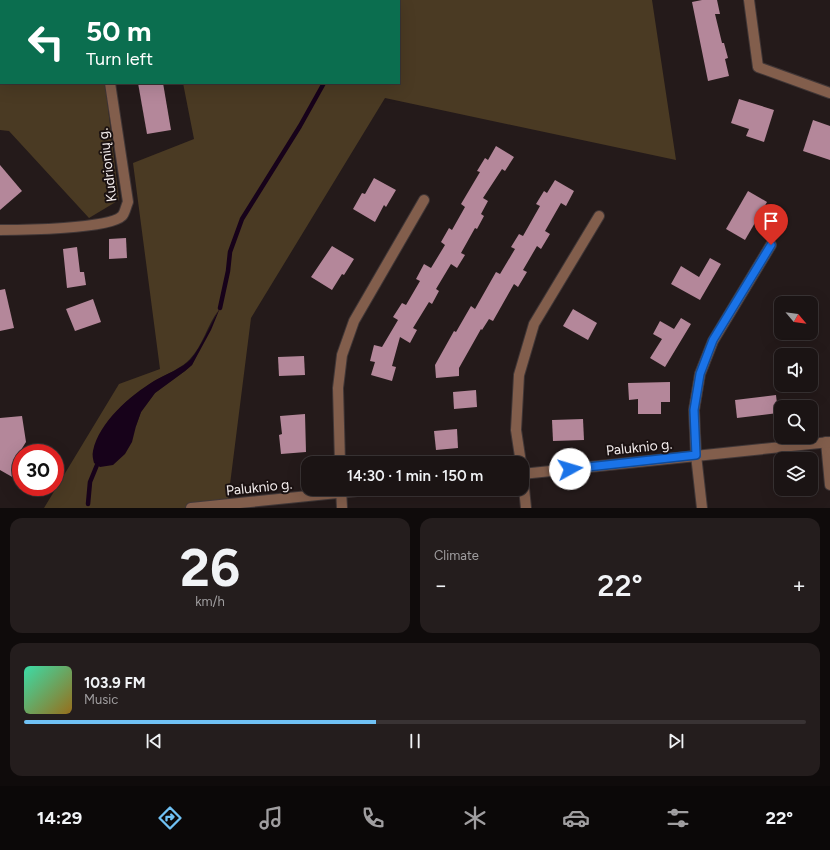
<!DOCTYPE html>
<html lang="en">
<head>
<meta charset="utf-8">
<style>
	body { margin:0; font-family:Figtree,sans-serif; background:#241d1d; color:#f1f3f6; height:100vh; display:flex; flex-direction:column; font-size:15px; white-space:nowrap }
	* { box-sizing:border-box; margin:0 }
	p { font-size:13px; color:#a09ea0 }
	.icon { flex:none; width:22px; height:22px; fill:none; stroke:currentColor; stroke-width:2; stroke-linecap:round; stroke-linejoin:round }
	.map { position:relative; height:508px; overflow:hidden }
	.panel { display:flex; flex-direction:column; gap:10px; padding:10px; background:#0f0b0b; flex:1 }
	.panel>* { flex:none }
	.hud { position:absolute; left:0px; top:0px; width:400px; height:84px; box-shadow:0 4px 16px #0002,0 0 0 1px #393334; background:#0b6e4f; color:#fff; overflow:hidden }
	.needle { width:26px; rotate:119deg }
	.controls { position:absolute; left:774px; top:296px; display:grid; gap:8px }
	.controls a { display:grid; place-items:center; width:44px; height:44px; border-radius:8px; background:#1b1414; box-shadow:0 4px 16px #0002,0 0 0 1px #393334; font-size:20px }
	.speed { position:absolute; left:12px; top:444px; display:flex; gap:8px; font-size:20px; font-weight:700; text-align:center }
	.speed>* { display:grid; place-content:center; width:52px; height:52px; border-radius:50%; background:#1b1414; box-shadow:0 4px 16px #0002,0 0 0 1px #393334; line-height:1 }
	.speed .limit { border:6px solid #d22; background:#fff; color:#111 }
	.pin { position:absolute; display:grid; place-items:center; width:34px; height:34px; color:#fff; margin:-41px -17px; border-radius:50% 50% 50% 0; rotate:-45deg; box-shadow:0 0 4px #0007 }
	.pin .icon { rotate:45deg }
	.me { position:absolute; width:44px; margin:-22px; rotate:84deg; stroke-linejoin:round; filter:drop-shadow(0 0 3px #0008) }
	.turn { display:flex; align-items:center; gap:14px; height:84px; padding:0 20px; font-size:18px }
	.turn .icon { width:52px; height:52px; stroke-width:2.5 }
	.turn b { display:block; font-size:28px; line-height:34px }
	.big { font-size:30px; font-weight:600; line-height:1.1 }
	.panel .tile { flex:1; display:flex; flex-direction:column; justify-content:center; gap:6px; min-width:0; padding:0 14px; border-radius:12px; background:#241d1d }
	.panel .dial { align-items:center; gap:0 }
	.dial b { font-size:52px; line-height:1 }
	.song { display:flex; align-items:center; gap:12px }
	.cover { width:48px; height:48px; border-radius:6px; background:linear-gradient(135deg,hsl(160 70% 55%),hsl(40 70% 35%)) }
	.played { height:4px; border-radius:2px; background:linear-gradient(90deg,#70c1f4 45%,#393334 45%) }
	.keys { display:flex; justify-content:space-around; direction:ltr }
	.heat { display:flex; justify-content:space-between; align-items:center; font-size:22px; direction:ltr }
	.panel .tiles { flex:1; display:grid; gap:10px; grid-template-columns:1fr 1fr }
	.tile:last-child { grid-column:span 2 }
	.trip { position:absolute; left:301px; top:456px; width:228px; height:40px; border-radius:12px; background:#1b1414; box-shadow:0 4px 16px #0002,0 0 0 1px #393334; font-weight:600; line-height:40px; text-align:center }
	.menu { display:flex; height:64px; justify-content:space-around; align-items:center; background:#0b0808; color:#a09ea0 }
	.menu .icon { width:28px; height:28px }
	.menu .on { color:#70c1f4 }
	.menu b { font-size:18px; color:#f1f3f6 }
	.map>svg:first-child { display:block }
</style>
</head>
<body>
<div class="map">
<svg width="830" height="508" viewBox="0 0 830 508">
	<rect width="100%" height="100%" fill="#241a1a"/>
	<g fill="#4a3a23" fill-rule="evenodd">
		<path d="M0,0H134L1,1V83H105L119,200L89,218L9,131L0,130Z"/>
		<path d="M166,0H652L676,160L385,98L251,318L227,508H44L119,384L160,369L133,163L194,139L183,83H399V1ZM218,311L192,365L185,371L155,393L141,412L136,426L93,452C104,420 127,397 156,380C166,375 183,367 190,359C203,345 207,326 218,311Z"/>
	</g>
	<path fill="#17021a" d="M220,308L211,330L192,365L185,371L155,393L141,412L136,426L132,442L125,454L113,465L100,467L94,463C93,459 92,455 93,451C99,422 130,396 154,381C164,375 183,368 191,359C203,344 210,325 220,308Z"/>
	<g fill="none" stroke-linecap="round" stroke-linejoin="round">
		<g stroke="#17021a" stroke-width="4.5">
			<path d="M367,1L368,0"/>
			<path d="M220,308L228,271L230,252L242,219L300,126L324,83"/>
			<path d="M88,504L90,482L97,465"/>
		</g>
	</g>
	<g fill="#b4879a">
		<path d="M702,0H717L720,14H715L722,43H724L728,58L725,59L729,76L708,81L692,2Z"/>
		<path d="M138,83H163L171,130L147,134Z"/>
		<path d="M739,99L774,110L764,142L746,136L749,129L731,123Z"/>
		<path d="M813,120L830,126V160L803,151Z"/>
		<path d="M496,146L514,157L505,171L502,169L483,198L488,201L481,214L484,216L477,229L475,228L461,253L465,255L457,268L451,264L436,289L439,291L432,304L429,302L413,328L417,330L410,343L400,337L392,366L396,367L392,381L371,375L375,362L370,361L374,345L382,347L398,320L393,317L402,303L406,305L420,281L416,279L424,264L431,268L445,245L441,242L449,228L452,230L465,207L461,204L480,172L477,171L485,158L488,160Z"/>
		<path d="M0,165L22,191L0,210Z"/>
		<path d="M374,178L396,190L386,207L384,205L375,222L353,209L362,193L365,194Z"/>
		<path d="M555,180L574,191L566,206L561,203L545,231L550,234L541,249L537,246L523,270L527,272L518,287L514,284L493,321L489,319L482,330L481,329L459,368V376L436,378L435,365L454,331L456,332L471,306L475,309L496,272L500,274L515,249L511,247L519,234L523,236L540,206L536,204L544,191L547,193Z"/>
		<path d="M748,191L767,202L745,240L726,229Z"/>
		<path d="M126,238L127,258L109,259V239Z"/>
		<path d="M332,246L354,259L344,275L342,274L332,290L311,277Z"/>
		<path d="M77,247L80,272H84L86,285L67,288L63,249Z"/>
		<path d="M710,258L721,264L700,300L671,284L681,266L699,277Z"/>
		<path d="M5,289L14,328L0,331V290Z"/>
		<path d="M93,299L101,322L75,331L66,309Z"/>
		<path d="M573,309L597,323L588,340L563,326Z"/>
		<path d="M681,318L691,324L665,367L650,358L662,339L653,334L660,321L674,329Z"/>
		<path d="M304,356L305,375L279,376L278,357Z"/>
		<path d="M670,382V402H661V414H638V399L629,400L628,383Z"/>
		<path d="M476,390L477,407L454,409L453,392Z"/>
		<path d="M776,395L778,413L737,418L735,400Z"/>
		<path d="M305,414L306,452L281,454L279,435L282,434L280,416Z"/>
		<path d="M22,416L26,442L14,461L21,465V482L0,470V418Z"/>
		<path d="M583,419L584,440L553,441L552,420Z"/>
		<path d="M457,429L458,448L436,450L434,431Z"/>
	</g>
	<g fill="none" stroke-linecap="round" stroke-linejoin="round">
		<g stroke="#413737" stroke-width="12">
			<g id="minor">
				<path d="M749,0L758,67L830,93"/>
				<path d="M0,230C21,230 109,229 122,216C125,213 126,206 128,202L110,83"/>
				<path d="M826,442L830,485"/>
				<path d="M340,463L338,388L342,355L354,321L424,200"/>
				<path d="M521,463L516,430L519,375L534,324L599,216"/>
				<path d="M522,468L526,508"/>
				<path d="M522,474L830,442"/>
				<path d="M341,489L342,508"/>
				<path d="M191,508L377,489"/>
				<path d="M702,508L696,455L694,410L700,374L713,341L771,245"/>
			</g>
		</g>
		<use href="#minor" stroke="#825e4c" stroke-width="10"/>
	</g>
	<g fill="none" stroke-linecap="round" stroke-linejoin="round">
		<g stroke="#114b97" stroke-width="10">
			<path id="route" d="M570,469L696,455L694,410L700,374L713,340L771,245"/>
		</g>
		<use href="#route" stroke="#1a73e8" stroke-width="7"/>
	</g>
	<g text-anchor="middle" stroke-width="4" stroke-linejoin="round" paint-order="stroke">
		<g font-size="14" fill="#f2ebeb" stroke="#1a1111">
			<text transform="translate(107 165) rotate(-97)" y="5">Kudrionių g.</text>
			<text transform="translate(639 447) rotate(-6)" y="5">Paluknio g.</text>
			<text transform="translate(259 487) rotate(-6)" y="5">Paluknio g.</text>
		</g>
	</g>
</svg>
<div class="controls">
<a><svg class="needle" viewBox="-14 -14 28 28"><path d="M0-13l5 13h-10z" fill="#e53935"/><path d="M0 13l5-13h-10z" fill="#a09ea0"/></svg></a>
<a><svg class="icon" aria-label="sound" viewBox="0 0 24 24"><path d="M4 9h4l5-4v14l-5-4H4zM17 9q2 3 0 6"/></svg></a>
<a><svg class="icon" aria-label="search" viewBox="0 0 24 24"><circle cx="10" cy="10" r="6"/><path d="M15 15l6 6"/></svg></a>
<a><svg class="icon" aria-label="layers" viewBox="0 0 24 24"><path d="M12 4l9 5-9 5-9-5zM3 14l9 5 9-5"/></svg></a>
</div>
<div class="speed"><div class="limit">30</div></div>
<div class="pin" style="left:771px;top:245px;background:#d93025"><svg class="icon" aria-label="arrive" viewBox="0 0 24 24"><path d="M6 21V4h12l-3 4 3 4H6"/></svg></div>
<svg class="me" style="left:570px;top:469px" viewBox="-20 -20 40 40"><circle r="19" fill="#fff"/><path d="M0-13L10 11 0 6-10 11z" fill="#1a73e8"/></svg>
<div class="trip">14:30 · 1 min · 150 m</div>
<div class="hud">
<div class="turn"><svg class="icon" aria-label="left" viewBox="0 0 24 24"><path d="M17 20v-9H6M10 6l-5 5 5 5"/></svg><div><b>50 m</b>Turn left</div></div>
</div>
</div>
<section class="panel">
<div class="tiles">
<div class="tile dial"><b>26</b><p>km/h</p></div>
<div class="tile"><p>Climate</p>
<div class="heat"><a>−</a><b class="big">22°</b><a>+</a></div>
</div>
<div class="tile">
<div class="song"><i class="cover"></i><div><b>103.9 FM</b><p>Music</p></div></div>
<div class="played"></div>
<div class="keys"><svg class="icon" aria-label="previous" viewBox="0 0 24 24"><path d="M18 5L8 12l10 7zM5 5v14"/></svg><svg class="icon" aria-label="pause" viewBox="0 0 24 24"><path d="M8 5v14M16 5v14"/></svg><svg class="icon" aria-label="next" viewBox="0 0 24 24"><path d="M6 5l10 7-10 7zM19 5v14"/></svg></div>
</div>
</div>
</section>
<nav class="menu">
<b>14:29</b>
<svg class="icon on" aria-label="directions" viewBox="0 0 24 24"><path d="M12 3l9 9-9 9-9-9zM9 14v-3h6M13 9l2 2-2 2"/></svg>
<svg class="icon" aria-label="music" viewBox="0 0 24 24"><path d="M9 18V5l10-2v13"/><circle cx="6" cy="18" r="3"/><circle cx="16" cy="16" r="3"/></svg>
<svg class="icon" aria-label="phone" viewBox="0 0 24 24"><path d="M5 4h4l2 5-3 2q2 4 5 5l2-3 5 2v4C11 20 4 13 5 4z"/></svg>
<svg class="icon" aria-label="climate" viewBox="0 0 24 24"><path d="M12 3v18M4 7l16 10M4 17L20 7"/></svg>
<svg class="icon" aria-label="car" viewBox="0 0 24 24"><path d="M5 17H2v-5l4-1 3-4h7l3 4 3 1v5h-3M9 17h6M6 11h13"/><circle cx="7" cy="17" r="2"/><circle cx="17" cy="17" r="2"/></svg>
<svg class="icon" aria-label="filters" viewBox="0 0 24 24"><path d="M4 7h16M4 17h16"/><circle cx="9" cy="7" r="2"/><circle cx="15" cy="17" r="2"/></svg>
<b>22°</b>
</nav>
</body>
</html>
